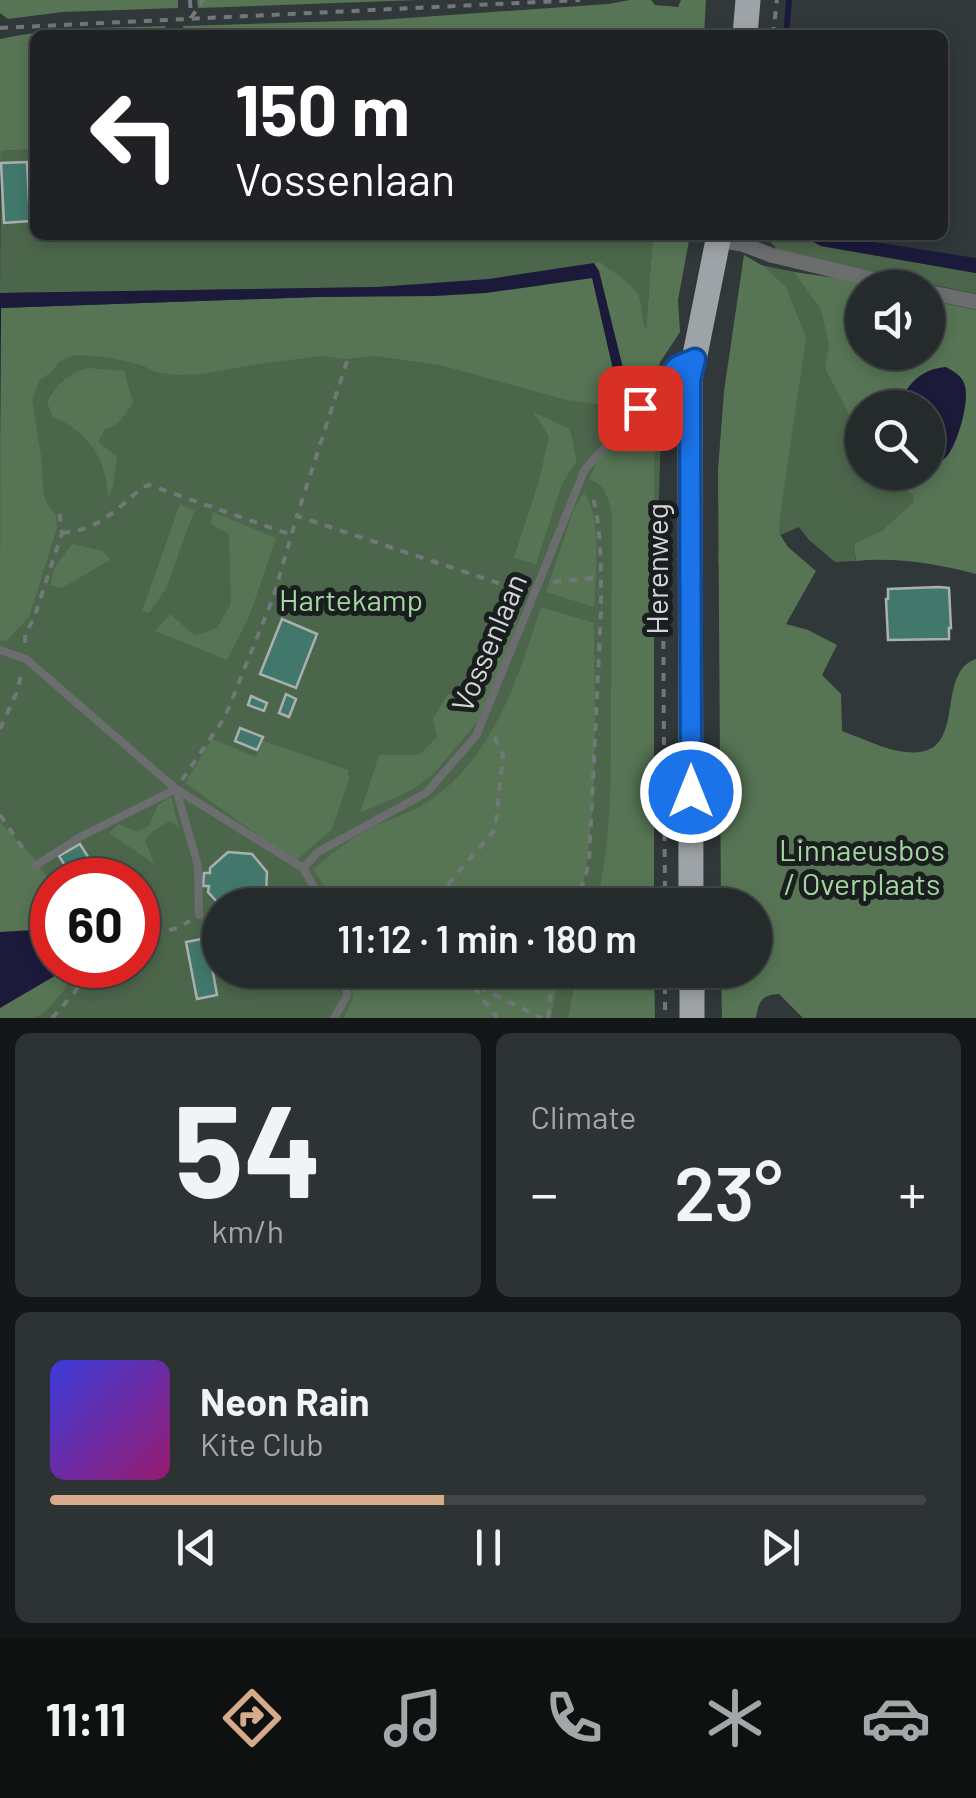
<!DOCTYPE html>
<html lang="en">
<head>
<meta charset="utf-8">
<style>
	body { margin:0; font-family:Barlow,sans-serif; background:#2d3233; color:#f1f3f6; height:100vh; display:flex; flex-direction:column; font-size:38px; white-space:nowrap }
	* { box-sizing:border-box; margin:0 }
	p { font-size:32px; color:#a3a7a9 }
	.icon { flex:none; width:55px; height:55px; fill:none; stroke:currentColor; stroke-width:2; stroke-linecap:round; stroke-linejoin:round }
	.map { position:relative; height:1018px; overflow:hidden }
	.drawer { display:flex; flex-direction:column; gap:15px; padding:15px; background:#141718; flex:1 }
	.drawer>* { flex:none }
	.top-card { position:absolute; left:30px; top:30px; width:918px; height:210px; border-radius:15px; box-shadow:0 5px 15px #0003,0 0 0 2px #424647; background:#202124; color:#fff; overflow:hidden }
	.controls { position:absolute; left:845px; top:270px; display:grid; gap:20px }
	.controls a { display:grid; place-items:center; width:100px; height:100px; border-radius:50%; background:#252a2b; box-shadow:0 5px 15px #0003,0 0 0 2px #424647; font-size:50px }
	.speed { position:absolute; left:30px; top:858px; display:flex; gap:20px; font-size:50px; font-weight:700; text-align:center }
	.speed>* { display:grid; place-content:center; width:130px; height:130px; border-radius:50%; background:#252a2b; box-shadow:0 5px 15px #0003,0 0 0 2px #424647; line-height:1 }
	.speed .limit { border:15px solid #d22; background:#fff; color:#111 }
	.pin { position:absolute; display:grid; place-items:center; width:85px; height:85px; color:#fff; margin:-42px; border-radius:20px; box-shadow:0 5px 15px #0006 }
	.me { position:absolute; width:110px; margin:-55px; rotate:0deg; stroke-linejoin:round; filter:drop-shadow(0 0 8px #0008) }
	.turn { display:flex; align-items:center; gap:35px; height:210px; padding:0 40px; font-size:45px }
	.turn .icon { width:130px; height:130px; stroke-width:2.5 }
	.turn b { display:block; font-size:70px; line-height:85px }
	.big { font-size:75px; font-weight:600; line-height:1.1 }
	.drawer .card { flex:1; display:flex; flex-direction:column; justify-content:center; gap:15px; min-width:0; padding:0 35px; border-radius:15px; background:#2d3233 }
	.drawer .dial { align-items:center; gap:0 }
	.dial b { font-size:130px; line-height:1 }
	.song { display:flex; align-items:center; gap:30px }
	.cover { width:120px; height:120px; border-radius:15px; background:linear-gradient(135deg,hsl(240 70% 55%),hsl(320 70% 35%)) }
	.played { height:10px; border-radius:5px; background:linear-gradient(90deg,#d6ab8b 45%,#424647 45%) }
	.keys { display:flex; justify-content:space-around; direction:ltr }
	.heat { display:flex; justify-content:space-between; align-items:center; font-size:55px; direction:ltr }
	.drawer .tiles { flex:1; display:grid; gap:15px; grid-template-columns:1fr 1fr }
	.card:last-child { grid-column:span 2 }
	.trip { position:absolute; left:202px; top:888px; width:570px; height:100px; border-radius:50px; background:#252a2b; box-shadow:0 5px 15px #0003,0 0 0 2px #424647; font-weight:600; line-height:100px; text-align:center }
	.dock { display:flex; height:160px; justify-content:space-around; align-items:center; background:#0f1111; color:#a3a7a9 }
	.dock .icon { width:70px; height:70px }
	.dock .on { color:#d6ab8b }
	.dock b { font-size:45px; color:#f1f3f6 }
	.map>svg:first-child { display:block }
</style>
</head>
<body>
<div class="map">
<svg width="976" height="1018" viewBox="0 0 976 1018">
	<rect width="100%" height="100%" fill="#313839"/>
	<g fill="#4c664b" fill-rule="evenodd">
		<path d="M35,149V235H653L646,332L663,372L655,618L646,776L647,905H220V970H647L648,1018H0V333L350,297L471,282L378,287L0,293L1,151ZM52,880H138V965H52Z"/>
		<path d="M763,235H801L821,246L976,273V294L780,252Z"/>
		<path d="M761,265L869,287L862,288V352H928V300L976,310V547L883,530L855,543L854,548L856,561L835,562L809,540L799,527L718,562L734,354ZM862,408H928V472H862Z"/>
	</g>
	<g fill="#577555">
		<path d="M0,0H178V8L62,12L8,19L0,13Z"/>
		<path d="M197,0H418L198,8Z"/>
		<path d="M630,0H651L655,5L678,7L681,0H706L704,35H184L183,26L379,20L608,4Z"/>
		<path d="M165,26L166,35H35V149L1,151L0,188V39C55,27 110,28 165,26Z"/>
		<path d="M653,235H690L678,300L680,332L649,379L620,402L597,404L567,400L440,365L375,356L345,359L322,356L257,364L202,374L177,375L156,372L141,365L111,358L85,355H75L59,362L51,372L40,380L32,400L41,456L44,496L48,505L56,516L57,528L29,617L7,640L0,641L1,308L316,297L434,296L486,293L593,278L614,374L599,271L594,263L600,262C612,272 633,283 639,297C643,308 640,319 646,330Z"/>
		<path d="M744,255L763,266L786,287L806,338L780,515L779,533L788,547L816,571L786,624L808,630L837,645L822,675L841,694L842,731C859,737 877,746 894,750C976,769 930,674 976,659V1018H803L779,994C761,995 759,1001 756,1018H722L721,970H755V905H721L718,470L724,391Z"/>
		<path d="M794,272L843,279L876,287L862,288V352H928V300L976,310V574C938,564 895,557 856,561L854,548L855,543L883,530L914,502L913,495L890,473L928,472V469L937,464L935,368C915,376 906,388 897,407L862,408V439L825,368L829,344L821,309Z"/>
		<path d="M88,368L124,371L133,402C126,414 120,425 105,429L98,442L117,456L113,486L108,498C107,460 88,431 53,417L47,402C58,383 67,374 88,368Z"/>
		<path d="M657,397L654,477V905H596C612,842 611,776 611,712C611,647 612,583 612,518C610,502 606,484 589,479L599,458L641,417Z"/>
		<path d="M533,412L570,429L576,457V462L562,484L536,564L514,558L539,481L549,436Z"/>
		<path d="M584,493C603,520 595,574 594,607L546,592L574,509Z"/>
		<path d="M180,504L194,511L166,589L149,613L142,611Z"/>
		<path d="M213,512L276,538L249,617L227,660L155,631L170,614L195,636L217,628L231,603L229,534L211,524Z"/>
		<path d="M72,544L103,551L110,560L62,588L50,585L55,567Z"/>
		<path d="M503,594L524,602L484,714L435,772L412,790L360,813L379,755H419L437,737L433,719L448,694L465,696Z"/>
		<path d="M541,607L594,623C594,716 601,814 578,905H335L314,869C333,852 353,836 377,825C391,819 406,814 419,807C491,766 517,681 541,607Z"/>
		<path d="M212,739L256,757L263,741L348,770L349,779L332,829L297,860L268,842L185,783Z"/>
		<path d="M171,797L179,828L170,821L153,831L145,840L154,864L109,833L118,824L137,832L149,826L158,805Z"/>
		<path d="M0,822L33,857L52,884V929L0,932Z"/>
		<path d="M66,965H79C71,980 49,1016 32,1018C22,1018 10,1018 0,1018V1008L58,974Z"/>
		<path d="M353,970H560L551,1018H344L353,997Z"/>
		<path d="M578,970H654L655,1018H568Z"/>
	</g>
	<g fill="#1c1a3b">
		<path d="M801,235H829L976,258V273L821,246Z"/>
		<path d="M594,263L599,271L624,372L614,374L592,278L486,293L434,296L316,297L1,308L0,438V293L378,287L489,279Z"/>
		<path d="M946,367C953,371 961,375 964,383C971,398 958,442 948,455C943,461 934,466 928,469V408L897,407C907,385 920,369 946,367Z"/>
		<path d="M52,929V965H66L58,974L0,1008V932Z"/>
	</g>
	<g fill="none" stroke-linecap="round" stroke-linejoin="round">
		<path stroke="#1c1a3b" stroke-width="6" d="M786,35L789,0"/>
	</g>
	<g fill="#42786c" stroke="#a9b0ae" stroke-width="2.5">
		<path d="M27,162L30,221L4,223L1,163Z"/>
		<path d="M939,587L949,588L951,628H949V639L888,640L886,599H888V589Z"/>
		<path d="M282,619L317,634L296,688L260,674Z"/>
		<path d="M286,694L296,699L289,717L279,713Z"/>
		<path d="M251,696L267,703L264,711L248,705Z"/>
		<path d="M240,728L263,737L257,750L235,741Z"/>
		<path d="M80,844L101,878L98,880H74L59,856Z"/>
		<path d="M228,852L252,854L267,872L266,896L255,905H220L208,892L209,886H203L204,873H210V868Z"/>
		<path d="M207,938L217,995L197,999L186,942Z"/>
	</g>
	<g fill="none" stroke-linecap="round" stroke-linejoin="round">
		<g stroke="#727879" stroke-width="4" stroke-dasharray="8 8" stroke-linecap="butt">
			<path d="M190,0L191,18"/>
			<path d="M191,18L203,0"/>
			<path d="M0,28L580,0"/>
			<path d="M773,35L777,0"/>
			<path d="M347,361L297,516L507,586L523,585"/>
			<path d="M650,420L661,416L669,418"/>
			<path d="M62,533C101,529 114,511 143,487L149,485L289,534"/>
			<path d="M553,582L601,577"/>
			<path d="M25,643V635L34,618L62,533L59,510"/>
			<path d="M0,729L16,694L22,672"/>
			<path d="M182,780L225,717L273,598L297,516"/>
			<path d="M0,815L27,854"/>
			<path d="M423,905L440,893L495,830L503,755L492,732"/>
			<path d="M576,905L589,864L601,611C601,581 602,519 591,493"/>
			<path d="M665,905L663,590L666,507"/>
			<path d="M138,938L177,928L190,921"/>
			<path d="M452,970L471,983L542,1018"/>
			<path d="M665,970V1018"/>
			<path d="M474,987L497,1018"/>
			<path d="M52,1018L75,992L85,973L97,965"/>
			<path d="M548,1018L552,983L556,970"/>
		</g>
		<g stroke="#6b6d6f" stroke-width="8">
			<path d="M0,650L26,659L176,789L80,837L35,866"/>
			<path d="M176,789L303,868"/>
			<path d="M176,789L198,866L199,915"/>
			<path d="M324,905L303,868L318,852L426,793L476,736L585,469L679,366L686,363"/>
			<path d="M334,1018L347,996L346,970"/>
		</g>
		<g stroke="#6b6d6f" stroke-width="15">
			<path d="M718,240L742,244L771,255L908,288"/>
			<path d="M928,292L976,302"/>
		</g>
		<g stroke="#9ea3a7" stroke-width="25">
			<path d="M745,35L748,0"/>
			<path d="M691,905L690,380L719,235"/>
			<path d="M692,970V1018"/>
		</g>
	</g>
	<g fill="none" stroke-linecap="round" stroke-linejoin="round">
		<g stroke="#114b97" stroke-width="25">
			<path id="route" d="M640,408L678,366L695,359L690,380L691,792"/>
		</g>
		<use href="#route" stroke="#1a73e8" stroke-width="18"/>
	</g>
	<g text-anchor="middle" stroke-width="10" stroke-linejoin="round" paint-order="stroke">
		<g font-size="30" fill="#d3d7d8" stroke="#1b1e1f">
			<text transform="translate(658 569) rotate(-90)" y="10">Herenweg</text>
			<text transform="translate(490 643) rotate(-67)" y="10">Vossenlaan</text>
		</g>
		<g font-size="30" fill="#a3d6a0" stroke="#1b1e1f">
			<text x="351" y="611">Hartekamp</text>
			<text x="862" y="861">Linnaeusbos<tspan x="862" dy="34">/ Overplaats</tspan></text>
		</g>
	</g>
</svg>
<div class="controls">
<a><svg class="icon" aria-label="sound" viewBox="0 0 24 24"><path d="M4 9h4l5-4v14l-5-4H4zM17 9q2 3 0 6"/></svg></a>
<a><svg class="icon" aria-label="search" viewBox="0 0 24 24"><circle cx="10" cy="10" r="6"/><path d="M15 15l6 6"/></svg></a>
</div>
<div class="speed"><div class="limit">60</div></div>
<div class="pin" style="left:640px;top:408px;background:#d93025"><svg class="icon" aria-label="arrive" viewBox="0 0 24 24"><path d="M6 21V4h12l-3 4 3 4H6"/></svg></div>
<svg class="me" style="left:691px;top:792px" viewBox="-20 -20 40 40"><circle r="17" fill="#1a73e8" stroke="#fff" stroke-width="3"/><path d="M0-11L8 9 0 5-8 9z" fill="#fff"/></svg>
<div class="trip">11:12 · 1 min · 180 m</div>
<div class="top-card">
<div class="turn"><svg class="icon" aria-label="left" viewBox="0 0 24 24"><path d="M17 20v-9H6M10 6l-5 5 5 5"/></svg><div><b>150 m</b>Vossenlaan</div></div>
</div>
</div>
<section class="drawer">
<div class="tiles">
<div class="card dial"><b>54</b><p>km/h</p></div>
<div class="card"><p>Climate</p>
<div class="heat"><a>−</a><b class="big">23°</b><a>+</a></div>
</div>
<div class="card">
<div class="song"><i class="cover"></i><div><b>Neon Rain</b><p>Kite Club</p></div></div>
<div class="played"></div>
<div class="keys"><svg class="icon" aria-label="previous" viewBox="0 0 24 24"><path d="M18 5L8 12l10 7zM5 5v14"/></svg><svg class="icon" aria-label="pause" viewBox="0 0 24 24"><path d="M8 5v14M16 5v14"/></svg><svg class="icon" aria-label="next" viewBox="0 0 24 24"><path d="M6 5l10 7-10 7zM19 5v14"/></svg></div>
</div>
</div>
</section>
<nav class="dock">
<b>11:11</b>
<svg class="icon on" aria-label="directions" viewBox="0 0 24 24"><path d="M12 3l9 9-9 9-9-9zM9 14v-3h6M13 9l2 2-2 2"/></svg>
<svg class="icon" aria-label="music" viewBox="0 0 24 24"><path d="M9 18V5l10-2v13"/><circle cx="6" cy="18" r="3"/><circle cx="16" cy="16" r="3"/></svg>
<svg class="icon" aria-label="phone" viewBox="0 0 24 24"><path d="M5 4h4l2 5-3 2q2 4 5 5l2-3 5 2v4C11 20 4 13 5 4z"/></svg>
<svg class="icon" aria-label="climate" viewBox="0 0 24 24"><path d="M12 3v18M4 7l16 10M4 17L20 7"/></svg>
<svg class="icon" aria-label="car" viewBox="0 0 24 24"><path d="M5 17H2v-5l4-1 3-4h7l3 4 3 1v5h-3M9 17h6M6 11h13"/><circle cx="7" cy="17" r="2"/><circle cx="17" cy="17" r="2"/></svg>
</nav>
</body>
</html>
